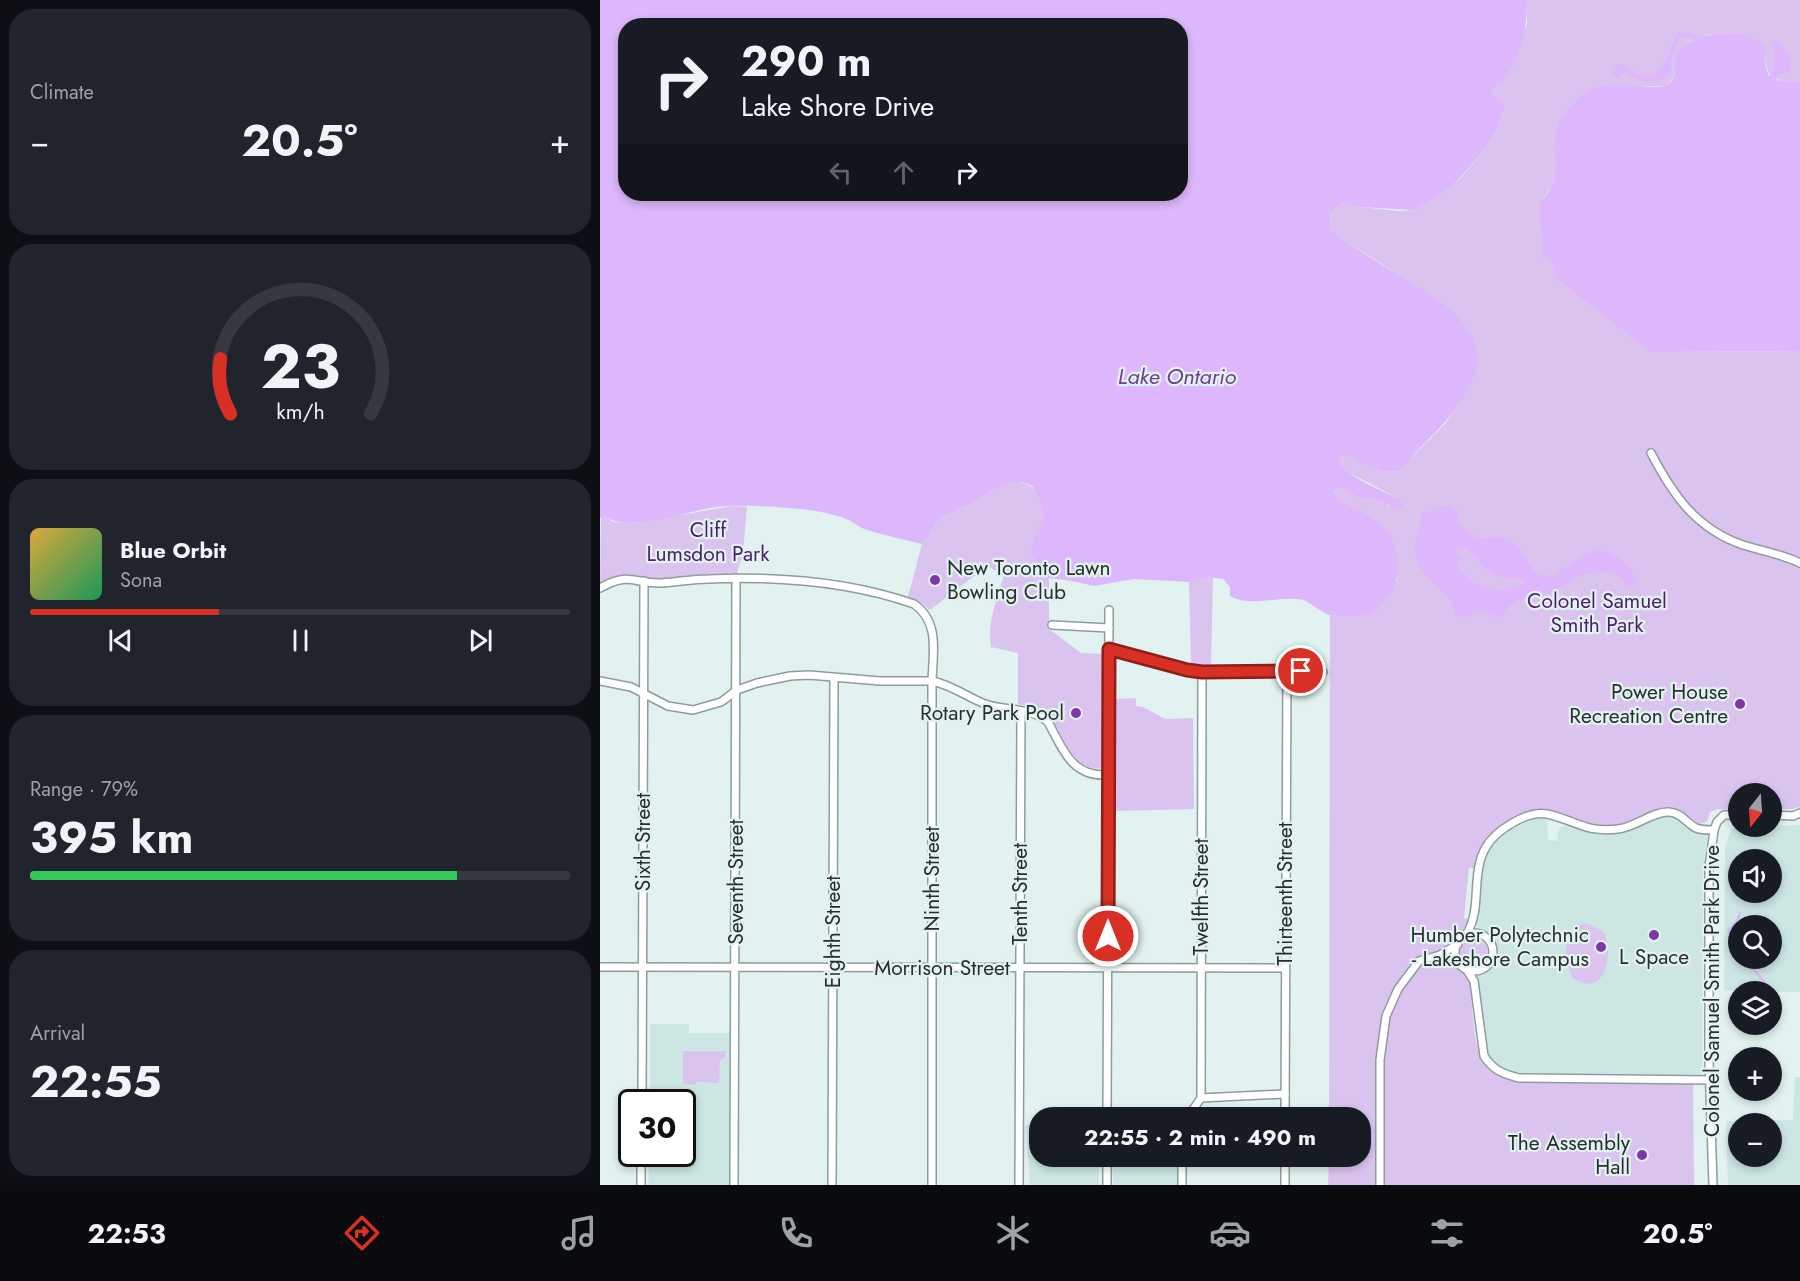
<!DOCTYPE html>
<html lang="en">
<head>
<meta charset="utf-8">
<style>
	body { margin:0; font-family:Jost,sans-serif; background:#20242c; color:#f1f3f6; height:100vh; display:flex; flex-direction:column; font-size:22px; white-space:nowrap }
	* { box-sizing:border-box; margin:0 }
	p { font-size:20px; color:#9ea1a6 }
	.icon { flex:none; width:33px; height:33px; fill:none; stroke:currentColor; stroke-width:2; stroke-linecap:round; stroke-linejoin:round }
	.map { position:relative; flex:1; overflow:hidden }
	.panel { display:flex; flex-direction:column; gap:9px; padding:9px; background:#0d0f14; width:600px }
	.panel>* { flex:none }
	.hud { position:absolute; left:18px; top:18px; width:570px; height:183px; border-radius:24px; box-shadow:0 3px 9px #0003; background:#171b24; color:#f1f3f6; overflow:hidden }
	.needle { width:39px; rotate:197deg }
	.fabs { position:absolute; left:1128px; top:783px; display:grid; gap:12px }
	.fabs a { display:grid; place-items:center; width:54px; height:54px; border-radius:50%; background:#171b24; box-shadow:0 3px 9px #0003; font-size:30px }
	.speed { position:absolute; left:18px; top:1089px; display:flex; gap:12px; font-size:30px; font-weight:700; text-align:center }
	.speed>* { display:grid; place-content:center; width:78px; height:78px; border-radius:50%; background:#171b24; box-shadow:0 3px 9px #0003; line-height:1 }
	.speed .limit { border:3px solid #111; border-radius:9px; background:#fff; color:#111 }
	.pin { position:absolute; display:grid; place-items:center; width:51px; height:51px; color:#fff; margin:-26px; border:3px solid #fff; border-radius:50%; box-shadow:0 2px 6px #0007 }
	.me { position:absolute; width:66px; margin:-33px; rotate:0deg; stroke-linejoin:round; filter:drop-shadow(0 0 4px #0008) }
	.turn { display:flex; align-items:center; gap:21px; height:126px; padding:0 24px; font-size:27px }
	.turn .icon { width:78px; height:78px; stroke-width:2.5 }
	.turn b { display:block; font-size:42px; line-height:51px }
	.lanes { display:flex; align-items:center; height:57px; padding:0 24px; background:#0003; justify-content:center; gap:30px; direction:ltr }
	.lanes .off { opacity:.35 }
	.big { font-size:45px; font-weight:700; line-height:1.1 }
	.panel .tile { flex:1; display:flex; flex-direction:column; justify-content:center; gap:9px; min-width:0; padding:0 21px; border-radius:24px; background:#20242c }
	.panel .dial { align-items:center; gap:0 }
	.dial svg { height:156px; overflow:visible; fill:none; stroke:#363941; stroke-width:7; stroke-linecap:round; text-anchor:middle }
	.dial text { fill:#f1f3f6; stroke:none }
	.song { display:flex; align-items:center; gap:18px }
	.cover { width:72px; height:72px; border-radius:9px; background:linear-gradient(135deg,hsl(40 70% 55%),hsl(150 70% 35%)) }
	.played { height:6px; border-radius:3px; background:linear-gradient(90deg,#d93025 35%,#363941 35%) }
	.keys { display:flex; justify-content:space-around; direction:ltr }
	.heat { display:flex; justify-content:space-between; align-items:center; font-size:33px; direction:ltr }
	.charge { height:9px; border-radius:4px; background:linear-gradient(90deg,#34c759 79%,#363941 0) }
	.trip { position:absolute; left:429px; top:1107px; width:342px; height:60px; border-radius:24px; background:#171b24; box-shadow:0 3px 9px #0003; font-weight:700; line-height:60px; text-align:center }
	.tabs { display:flex; height:96px; justify-content:space-around; align-items:center; background:#090b0e; color:#9ea1a6 }
	.tabs .icon { width:42px; height:42px }
	.tabs .selected { color:#d93025 }
	.tabs b { font-size:27px; color:#f1f3f6 }
	main { display:flex; flex:1; min-height:0 }
	.map>svg:first-child { display:block }
</style>
</head>
<body>
<main>
<section class="panel">
<div class="tile"><p>Climate</p>
<div class="heat"><a>−</a><b class="big">20.5°</b><a>+</a></div>
</div>
<div class="tile dial"><svg viewBox="0 0 100 80">
<path d="M14 69A42 42 0 1 1 86 69"/>
<path d="M14 69A42 42 0 0 1 9 41" stroke="#d93025"/>
<text x="50" y="56" font-size="32" font-weight="700">23</text>
<text x="50" y="72" font-size="11">km/h</text>
</svg></div>
<div class="tile">
<div class="song"><i class="cover"></i><div><b>Blue Orbit</b><p>Sona</p></div></div>
<div class="played"></div>
<div class="keys"><svg class="icon" aria-label="previous" viewBox="0 0 24 24"><path d="M18 5L8 12l10 7zM5 5v14"/></svg><svg class="icon" aria-label="pause" viewBox="0 0 24 24"><path d="M8 5v14M16 5v14"/></svg><svg class="icon" aria-label="next" viewBox="0 0 24 24"><path d="M6 5l10 7-10 7zM19 5v14"/></svg></div>
</div>
<div class="tile"><p>Range · 79%</p><b class="big">395 km</b><div class="charge"></div></div>
<div class="tile"><p>Arrival</p><b class="big">22:55</b></div>
</section>
<div class="map">
<svg width="1200" height="1185" viewBox="0 0 1200 1185">
	<rect width="100%" height="100%" fill="#e1f2f0"/>
	<g fill="#cce6e3" fill-rule="evenodd">
		<path d="M1068,816L1080,819L1093,831L1105,833L1107,835L1103,871L1102,1075L913,1073L897,1067L887,1055L876,980L879,973L894,966L899,955L896,941L879,929L876,924L881,871L889,849L903,833L938,817L947,820L948,840L957,841L959,829L966,825L989,832L1003,834L1018,832L1032,830L1057,818Z"/>
		<path d="M1200,825V992L1124,990L1125,847L1131,829L1138,827ZM1138,860H1172V892H1138ZM1138,926H1172V958H1138Z"/>
		<path d="M50,1024H89V1033H131L130,1185H48L50,1154H82V1102H50Z"/>
		<path d="M1195,1077H1200V1185H1128L1126,1121L1193,1120ZM1138,1124H1172V1156H1138Z"/>
		<path d="M426,1125H439L440,1156L499,1157V1185H430Z"/>
		<path d="M512,1157H578L577,1185H513Z"/>
	</g>
	<g fill="#dbc3f0">
		<path d="M927,0H1200V82C1173,80 1165,81 1165,51L1110,35L1087,42C1082,53 1074,80 1067,86H1000L976,101L967,111L955,137V174L952,187L939,203L953,261L1051,352L1200,351V807L1193,809H1172V794H1138V809H1118L1110,812L1107,822L1096,825C1061,790 1045,825 1007,826C993,827 979,823 966,817C960,815 955,811 949,810C941,809 934,811 926,814C898,824 882,839 875,868H869L864,918L869,919L861,933L845,945L846,958L860,968L868,978C878,1017 863,1069 915,1080L1093,1083L1094,1185H728L729,1157L760,1156V1118L729,1117L730,615L758,616L797,580L796,548L770,517L736,498L734,494L736,489L741,488L759,498L779,501L790,506H804V504L799,499L748,472L738,462L743,455L754,458L777,470L793,472L812,457L845,424L865,395L859,320L838,300L738,236L731,228L730,214L739,205L744,203L759,207L800,211L813,210L860,179L885,149L897,130L906,104L894,97L892,92L897,85L902,84L927,24Z"/>
		<path d="M413,481C434,483 445,496 444,518C443,527 436,537 431,545L438,564L449,578V629L481,653L504,654V762L503,766L499,769C467,767 465,735 449,716C443,708 427,707 418,704V653L391,647C386,623 398,598 404,575L387,566L330,610L320,602L308,597L322,544L326,541L339,519L375,502L405,483Z"/>
		<path d="M131,506L147,507L143,553L137,573L67,579L23,575L0,584L1,516H5L13,522L35,523Z"/>
		<path d="M606,577L613,578L611,665H591L589,582Z"/>
		<path d="M536,698V706L543,707L565,719L593,718L594,809L513,811V699Z"/>
		<path d="M985,923L1003,931C1015,953 1005,1000 973,978C962,960 962,930 985,923Z"/>
		<circle cx="874" cy="953" r="14"/>
		<path d="M83,1051H126L125,1057L120,1061L119,1083L96,1082L95,1085L83,1084Z"/>
	</g>
	<g fill="#dcb7fb" fill-rule="evenodd">
		<path d="M0,0H927C927,35 920,54 902,84L897,85L892,92L894,97L906,104L897,130L885,149L859,179L837,197L813,210L759,207L744,203L739,205L730,214L731,228L738,236C756,248 774,260 792,271C822,289 856,306 873,338C893,376 843,426 818,450C810,457 807,469 795,471C775,475 761,459 743,455L739,460C742,475 785,492 799,499L804,504L803,507L796,508L779,501L759,498L741,488L736,489L734,493L736,498C752,508 774,515 786,530C810,557 797,614 757,616C749,616 738,616 730,615C718,612 709,599 697,599C675,597 650,607 630,596V587L623,579L607,577L589,582L534,579L494,586L472,581L449,578L432,555L431,545L444,518L441,501L432,486L422,482L405,483L375,502L339,519L326,541L322,544C302,539 283,535 264,529C259,527 256,524 252,522C246,518 237,516 230,514C205,507 141,504 116,507C87,511 27,534 5,516L0,518ZM26,26H580V194H26Z"/>
		<path d="M1079,32L1097,35L1100,38C1123,31 1149,31 1167,48C1163,56 1165,68 1169,76C1176,68 1177,53 1171,43L1173,40C1185,44 1189,55 1192,66L1189,73L1181,74L1176,80L1200,82V351L1051,352L955,277L953,262L943,256L939,203C944,197 951,191 953,184C957,169 954,153 955,138C957,116 981,90 1002,86C1024,82 1046,89 1067,86C1086,70 1062,50 1094,40L1093,38L1082,37L1079,39L1072,56L1071,72C1060,86 1039,83 1026,73H1023L1018,78L1012,74L1018,64C1030,64 1033,76 1048,76C1066,75 1070,43 1079,32Z"/>
		<path d="M846,505L856,511L860,525L874,537C887,540 901,533 914,543C931,556 928,581 955,575C966,567 982,554 995,551C1015,548 1032,567 1038,583L1036,585L1029,586L1017,574L1009,572H995L981,576L949,593L926,595L910,605L902,615L898,617L881,611H875L866,617L855,614C853,609 854,605 851,600C840,586 820,576 816,557C812,540 823,528 821,512H826ZM864,548C877,553 880,568 893,574C903,578 913,577 923,579L924,584C900,596 869,588 857,564L863,558L856,554V550Z"/>
	</g>
	<g fill="none" stroke-linecap="round" stroke-linejoin="round">
		<g stroke="#dcb7fb" stroke-width="2">
			<path d="M1138,957V949L1128,931L1137,922L1140,912"/>
			<path d="M1139,958L1156,972L1165,983"/>
		</g>
		<g stroke="#8d9d9b" stroke-width="10">
			<g id="minor">
				<path d="M1051,453C1073,495 1096,529 1143,545C1162,551 1182,554 1200,563"/>
				<path d="M0,588C30,571 33,584 62,583C78,582 93,579 108,579C178,576 248,581 314,604C340,622 333,653 332,681C352,685 367,697 385,704C405,711 431,707 448,722C463,749 471,777 508,775"/>
				<path d="M452,625L509,628"/>
				<path d="M509,649L587,670L602,672H723"/>
				<path d="M0,681L31,687L68,706L93,710L121,702L137,690L157,683L190,676L209,675L280,681H332V1185"/>
				<path d="M1172,815L1193,816L1200,813"/>
				<circle cx="874" cy="952" r="19"/>
				<path d="M866,935C883,909 870,874 886,847C895,831 927,810 947,814C975,820 985,833 1018,829C1036,827 1053,811 1069,812C1082,813 1086,823 1096,828C1101,830 1108,830 1114,830"/>
				<path d="M0,967L685,968"/>
				<path d="M867,970L874,981L884,1056C893,1070 903,1074 919,1078L1110,1080"/>
				<path d="M601,1098L685,1094"/>
				<path d="M42,1102L44,581"/>
				<path d="M507,1118L509,610"/>
				<path d="M587,1118L601,1098L602,672"/>
				<path d="M685,1118L687,671"/>
				<path d="M582,1156V1185"/>
				<path d="M685,1156V1185"/>
				<path d="M41,1185V1154"/>
				<path d="M134,1185L136,578"/>
				<path d="M232,1185L234,678"/>
				<path d="M419,1185L421,711"/>
				<path d="M507,1185V1156"/>
				<path d="M780,1185V1060L786,1016L798,989L819,961L840,955L858,944"/>
				<path d="M1113,1185L1109,1061V867L1114,830L1117,822L1124,815H1138"/>
			</g>
		</g>
		<use href="#minor" stroke="#fff" stroke-width="7"/>
	</g>
	<g fill="none" stroke-linecap="round" stroke-linejoin="round">
		<g stroke="#8d1f18" stroke-width="15">
			<path id="route" d="M508,936L509,649L587,670L602,672L701,671"/>
		</g>
		<use href="#route" stroke="#d93025" stroke-width="10"/>
	</g>
	<g fill="#7e37aa" stroke="#e1f2f0" stroke-width="2">
		<circle cx="335" cy="580" r="6"/>
		<circle cx="1140" cy="704" r="6"/>
		<circle cx="476" cy="713" r="6"/>
		<circle cx="1054" cy="935" r="6"/>
		<circle cx="1001" cy="947" r="6"/>
		<circle cx="1042" cy="1155" r="6"/>
	</g>
	<g text-anchor="middle" stroke-width="4.5" stroke-linejoin="round" paint-order="stroke">
		<g font-size="21" fill="#4d1d6a" stroke="#e1f2f0">
			<text x="108" y="537">Cliff<tspan x="108" dy="24">Lumsdon Park</tspan></text>
			<text x="997" y="608">Colonel Samuel<tspan x="997" dy="24">Smith Park</tspan></text>
		</g>
		<g font-size="21" fill="#282e2e" stroke="#e1f2f0" text-anchor="end">
			<text x="347" y="575" text-anchor="start">New Toronto Lawn<tspan x="347" dy="24">Bowling Club</tspan></text>
			<text x="1128" y="699">Power House<tspan x="1128" dy="24">Recreation Centre</tspan></text>
			<text x="464" y="720">Rotary Park Pool</text>
			<text x="989" y="942">Humber Polytechnic<tspan x="989" dy="24">- Lakeshore Campus</tspan></text>
			<text x="1054" y="964" text-anchor="middle">L Space</text>
			<text x="1030" y="1150">The Assembly<tspan x="1030" dy="24">Hall</tspan></text>
		</g>
		<g font-size="21" fill="#282e2e" stroke="#e1f2f0">
			<text transform="translate(43 842) rotate(-90)" y="7">Sixth Street</text>
			<text transform="translate(332 879) rotate(-90)" y="7">Ninth Street</text>
			<text transform="translate(136 882) rotate(-90)" y="7">Seventh Street</text>
			<text transform="translate(420 894) rotate(-90)" y="7">Tenth Street</text>
			<text transform="translate(685 894) rotate(-90)" y="7">Thirteenth Street</text>
			<text transform="translate(601 897) rotate(-90)" y="7">Twelfth Street</text>
			<text transform="translate(233 932) rotate(-90)" y="7">Eighth Street</text>
			<text x="342" y="975">Morrison Street</text>
			<text transform="translate(1112 991) rotate(-90)" y="7">Colonel Samuel Smith Park Drive</text>
		</g>
		<g font-size="22" font-style="italic" fill="#6d3e8d" stroke="#e1f2f0">
			<text x="577" y="384">Lake Ontario</text>
		</g>
	</g>
</svg>
<div class="fabs">
<a><svg class="needle" viewBox="-14 -14 28 28"><path d="M0-13l5 13h-10z" fill="#e53935"/><path d="M0 13l5-13h-10z" fill="#9ea1a6"/></svg></a>
<a><svg class="icon" aria-label="sound" viewBox="0 0 24 24"><path d="M4 9h4l5-4v14l-5-4H4zM17 9q2 3 0 6"/></svg></a>
<a><svg class="icon" aria-label="search" viewBox="0 0 24 24"><circle cx="10" cy="10" r="6"/><path d="M15 15l6 6"/></svg></a>
<a><svg class="icon" aria-label="layers" viewBox="0 0 24 24"><path d="M12 4l9 5-9 5-9-5zM3 14l9 5 9-5"/></svg></a>
<a>+</a>
<a>−</a>
</div>
<div class="speed"><div class="limit">30</div></div>
<div class="pin" style="left:701px;top:671px;background:#d93025"><svg class="icon" aria-label="arrive" viewBox="0 0 24 24"><path d="M6 21V4h12l-3 4 3 4H6"/></svg></div>
<svg class="me" style="left:508px;top:936px" viewBox="-20 -20 40 40"><circle r="17" fill="#d93025" stroke="#fff" stroke-width="3"/><path d="M0-11L8 9 0 5-8 9z" fill="#fff"/></svg>
<div class="trip">22:55 · 2 min · 490 m</div>
<div class="hud">
<div class="turn"><svg class="icon" aria-label="right" viewBox="0 0 24 24"><path d="M7 20v-9h11M14 6l5 5-5 5"/></svg><div><b>290 m</b>Lake Shore Drive</div></div>
<div class="lanes"><svg class="icon off" aria-label="left" viewBox="0 0 24 24"><path d="M17 20v-9H6M10 6l-5 5 5 5"/></svg><svg class="icon off" aria-label="ahead" viewBox="0 0 24 24"><path d="M12 20V5M6 11l6-6 6 6"/></svg><svg class="icon" aria-label="right" viewBox="0 0 24 24"><path d="M7 20v-9h11M14 6l5 5-5 5"/></svg></div>
</div>
</div>
</main>
<nav class="tabs">
<b>22:53</b>
<svg class="icon selected" aria-label="directions" viewBox="0 0 24 24"><path d="M12 3l9 9-9 9-9-9zM9 14v-3h6M13 9l2 2-2 2"/></svg>
<svg class="icon" aria-label="music" viewBox="0 0 24 24"><path d="M9 18V5l10-2v13"/><circle cx="6" cy="18" r="3"/><circle cx="16" cy="16" r="3"/></svg>
<svg class="icon" aria-label="phone" viewBox="0 0 24 24"><path d="M5 4h4l2 5-3 2q2 4 5 5l2-3 5 2v4C11 20 4 13 5 4z"/></svg>
<svg class="icon" aria-label="climate" viewBox="0 0 24 24"><path d="M12 3v18M4 7l16 10M4 17L20 7"/></svg>
<svg class="icon" aria-label="car" viewBox="0 0 24 24"><path d="M5 17H2v-5l4-1 3-4h7l3 4 3 1v5h-3M9 17h6M6 11h13"/><circle cx="7" cy="17" r="2"/><circle cx="17" cy="17" r="2"/></svg>
<svg class="icon" aria-label="filters" viewBox="0 0 24 24"><path d="M4 7h16M4 17h16"/><circle cx="9" cy="7" r="2"/><circle cx="15" cy="17" r="2"/></svg>
<b>20.5°</b>
</nav>
</body>
</html>
